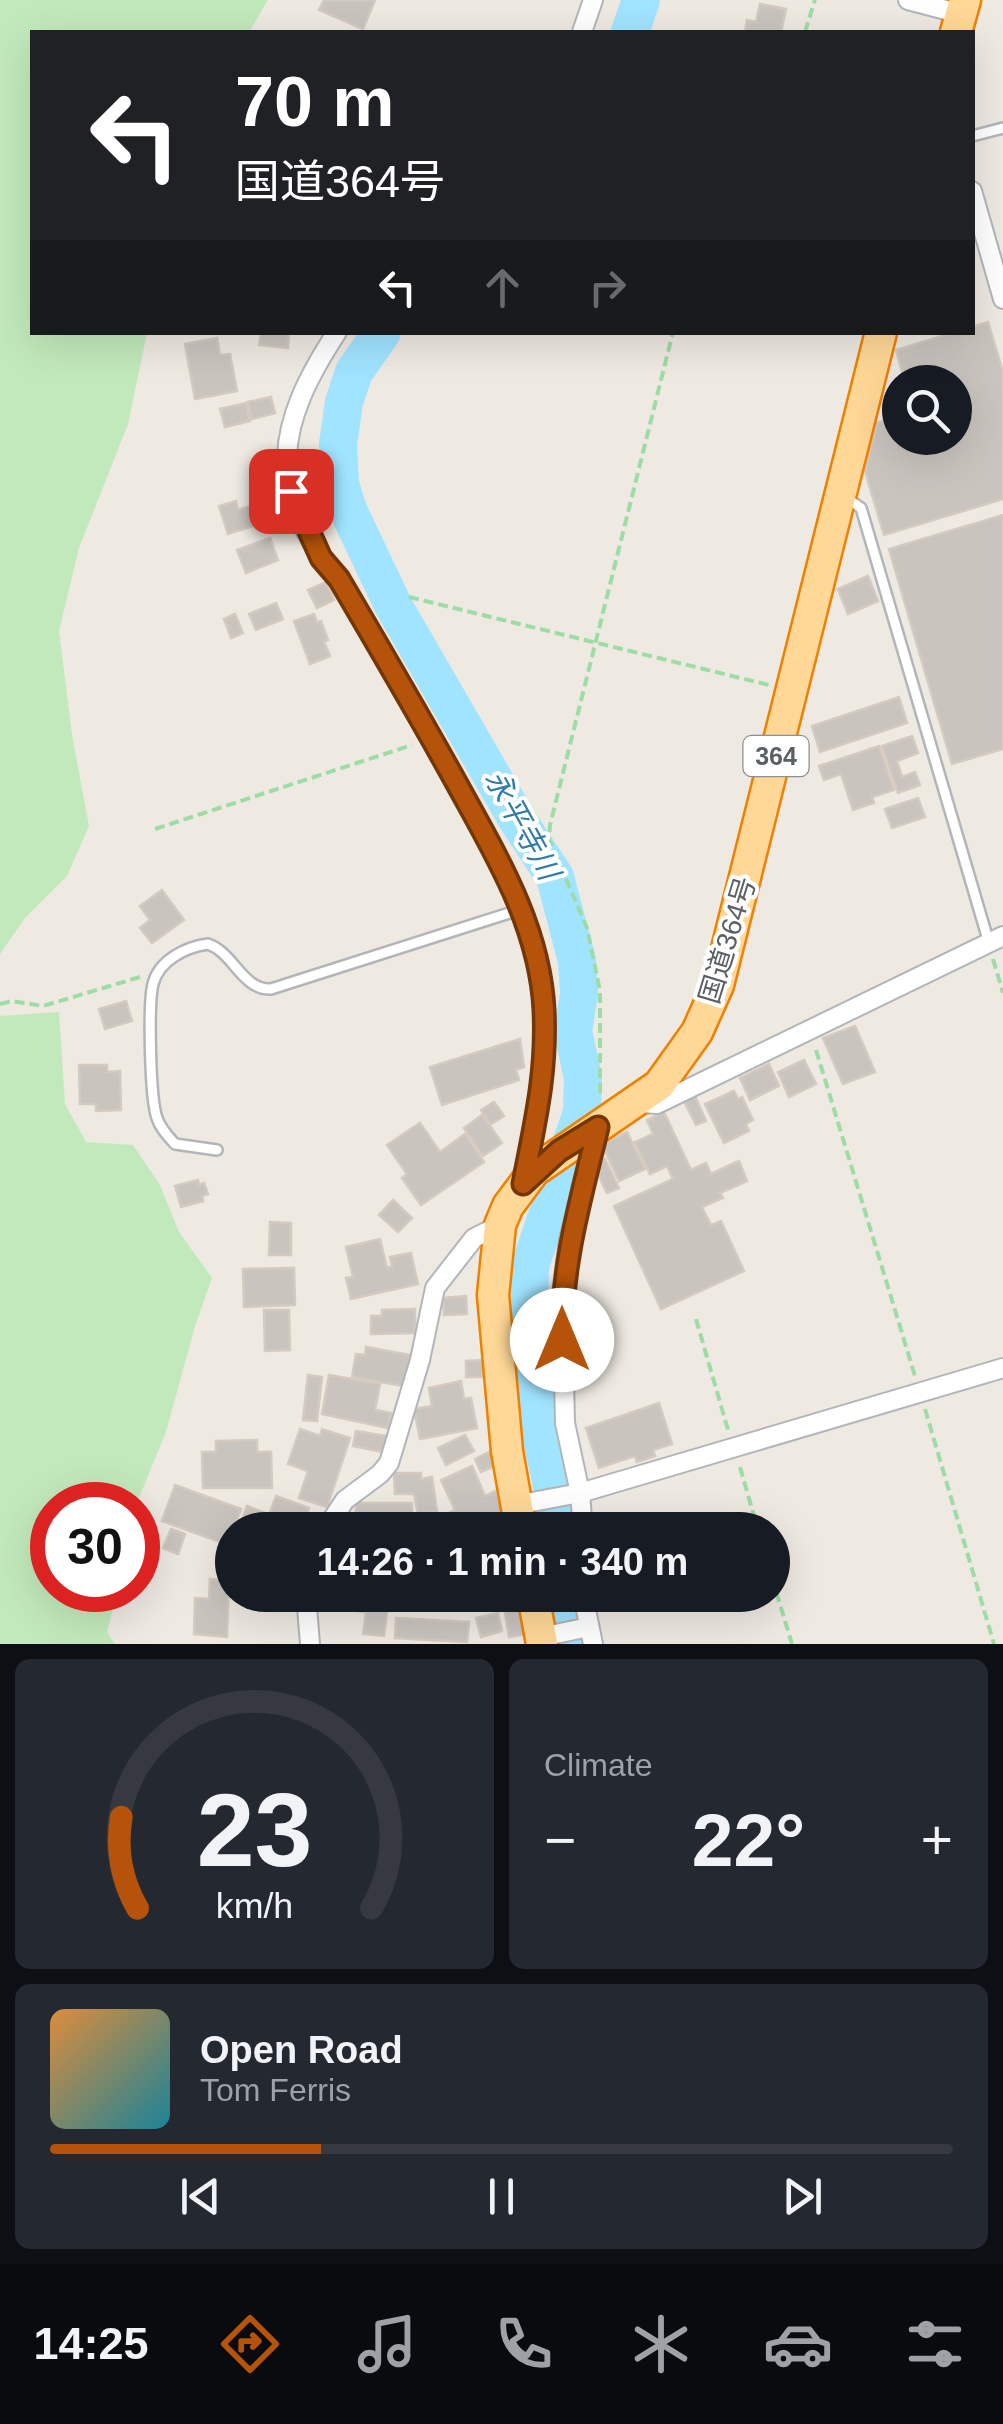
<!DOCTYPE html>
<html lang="en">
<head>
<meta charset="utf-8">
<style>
	body { margin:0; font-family:Helvetica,"Noto Sans JP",sans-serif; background:#242831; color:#f1f3f6; height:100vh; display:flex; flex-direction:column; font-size:38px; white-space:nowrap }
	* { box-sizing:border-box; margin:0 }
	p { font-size:32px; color:#9ea1a6 }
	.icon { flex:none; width:55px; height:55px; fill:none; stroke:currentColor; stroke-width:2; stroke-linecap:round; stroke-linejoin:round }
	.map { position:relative; height:1644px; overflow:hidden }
	.drawer { display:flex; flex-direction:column; gap:15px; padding:15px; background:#0d0f14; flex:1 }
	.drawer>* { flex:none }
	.hud { position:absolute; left:30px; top:30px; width:945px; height:305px; border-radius:0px; box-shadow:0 10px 40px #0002; background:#202124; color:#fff; overflow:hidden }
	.tools { position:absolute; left:882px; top:365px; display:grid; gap:20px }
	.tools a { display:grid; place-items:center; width:90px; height:90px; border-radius:50%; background:#171b24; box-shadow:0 10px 40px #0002; font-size:50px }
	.speed { position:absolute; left:30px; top:1482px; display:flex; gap:20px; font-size:50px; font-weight:700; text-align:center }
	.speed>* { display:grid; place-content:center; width:130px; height:130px; border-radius:50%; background:#171b24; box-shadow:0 10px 40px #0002; line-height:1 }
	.speed .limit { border:15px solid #d22; background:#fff; color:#111 }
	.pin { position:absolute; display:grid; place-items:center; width:85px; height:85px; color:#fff; margin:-42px; border-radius:20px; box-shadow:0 5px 15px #0006 }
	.me { position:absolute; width:110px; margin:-55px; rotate:0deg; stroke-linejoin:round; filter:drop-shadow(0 0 8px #0008) }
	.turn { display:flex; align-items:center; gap:35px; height:210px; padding:0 40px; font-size:45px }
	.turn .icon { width:130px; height:130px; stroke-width:2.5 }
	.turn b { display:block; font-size:70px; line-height:85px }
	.lanes { display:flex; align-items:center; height:95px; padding:0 40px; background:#0003; justify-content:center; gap:50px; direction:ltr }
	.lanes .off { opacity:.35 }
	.big { font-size:75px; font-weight:700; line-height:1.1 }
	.drawer .tile { flex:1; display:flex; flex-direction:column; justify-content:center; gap:15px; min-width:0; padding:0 35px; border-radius:15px; background:#242831 }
	.drawer .dial { align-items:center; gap:0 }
	.dial svg { height:260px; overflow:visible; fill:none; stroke:#363941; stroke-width:7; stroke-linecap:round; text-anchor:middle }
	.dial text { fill:#f1f3f6; stroke:none }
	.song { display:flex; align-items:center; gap:30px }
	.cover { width:120px; height:120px; border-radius:15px; background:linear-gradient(135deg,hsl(30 70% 55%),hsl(190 70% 35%)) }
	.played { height:10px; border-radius:5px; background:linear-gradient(90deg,#b45309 30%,#363941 30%) }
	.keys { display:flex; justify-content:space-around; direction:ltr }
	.heat { display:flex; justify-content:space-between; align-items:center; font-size:55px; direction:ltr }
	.drawer .tiles { flex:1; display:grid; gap:15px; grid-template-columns:1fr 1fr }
	.tile:last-child { grid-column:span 2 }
	.trip { position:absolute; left:215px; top:1512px; width:575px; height:100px; border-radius:50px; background:#171b24; box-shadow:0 10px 40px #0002; font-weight:700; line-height:100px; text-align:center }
	.dock { display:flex; height:160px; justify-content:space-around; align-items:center; background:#090b0e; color:#9ea1a6 }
	.dock .icon { width:70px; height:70px }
	.dock .current { color:#b45309 }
	.dock b { font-size:45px; color:#f1f3f6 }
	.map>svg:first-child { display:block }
</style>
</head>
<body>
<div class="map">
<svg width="1003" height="1644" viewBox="0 0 1003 1644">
	<rect width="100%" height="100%" fill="#eee9e1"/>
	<g fill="#c2e9bb">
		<path d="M0,0H268L249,32H32V332L147,333L128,424L79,548L59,631L72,735L89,826L67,876L25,918L0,954Z"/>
		<path d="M59,1012L65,1104L86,1142L133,1145L160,1185L179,1232L212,1278L195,1326L166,1432L136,1505H52V1590H118L107,1632L115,1644H0V1016Z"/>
	</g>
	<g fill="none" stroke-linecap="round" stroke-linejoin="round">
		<g stroke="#a1e4ff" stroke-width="38">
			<path d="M630,32L641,0"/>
			<path d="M382,332L354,372L344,402L338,444L340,484L348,510L393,605L518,821L555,877L577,961L579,994L573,1031L583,1078L582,1112L530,1266L528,1344L537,1418L562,1530"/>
			<path d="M568,1595L571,1644"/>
		</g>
	</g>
	<g fill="#c9c4be" stroke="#d4cabf" stroke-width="2.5">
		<path d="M324,0H375L363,29L319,10Z"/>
		<path d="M760,4L786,9L781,32L745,31L747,20L756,22Z"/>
		<path d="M988,322L1003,372V499L884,535L865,471L877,423L900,416V438H955V382H905L896,350L955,332H972V327Z"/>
		<path d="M261,332H289L288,348L259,345Z"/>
		<path d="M217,338L220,355L230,354L237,391L195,399L185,344Z"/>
		<path d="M271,397L275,413L252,419L248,402Z"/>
		<path d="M246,403L250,421L225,427L220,409Z"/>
		<path d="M236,501L238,510L257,504L263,523L228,534L219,506Z"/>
		<path d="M1003,515V749L952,764L889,549Z"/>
		<path d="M270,538L278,560L246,573L237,550Z"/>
		<path d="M868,576L878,601L848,614L838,589Z"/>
		<path d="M326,582L334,600L317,608L308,590Z"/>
		<path d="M276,603L283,619L256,630L249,614Z"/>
		<path d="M235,614L243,633L231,638L224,619Z"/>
		<path d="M314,614L317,622L321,621L328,640L324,642L330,656L310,664L294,621Z"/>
		<path d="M899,697L907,723L820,752L812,726Z"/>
		<path d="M912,736L918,753L897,761L902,777L915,772L920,785L898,793L882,746Z"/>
		<path d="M879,746L894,790L872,797L874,803L853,810L841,774L824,780L819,766Z"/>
		<path d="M918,798L925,817L892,828L885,809Z"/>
		<path d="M162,890L184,920L152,943L140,928L150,920L140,906Z"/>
		<path d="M126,1001L132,1021L105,1029L99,1009Z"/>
		<path d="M855,1026L875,1072L843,1084L823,1038Z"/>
		<path d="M520,1039L524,1067L516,1070L519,1080L442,1105L430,1067Z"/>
		<path d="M804,1060L816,1084L789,1097L778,1072Z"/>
		<path d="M769,1064L779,1086L750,1100L740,1078Z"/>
		<path d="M79,1065H107V1072L120,1071L121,1110L96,1111V1104H80Z"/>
		<path d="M734,1091L738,1099L742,1097L753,1120L746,1124L749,1131L724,1143L705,1104Z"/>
		<path d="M695,1096L706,1121L696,1125L684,1101Z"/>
		<path d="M494,1102L504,1116L491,1124L481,1110Z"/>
		<path d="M664,1112L691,1170L706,1163L711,1174L739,1161L747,1181L720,1193L723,1198L702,1207L711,1225L721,1221L744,1271L661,1309L614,1206L673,1179L667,1166L650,1174L635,1142L653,1134L647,1120Z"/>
		<path d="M482,1115L502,1143L483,1156L464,1128Z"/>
		<path d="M420,1123L440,1152L465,1134L484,1162L421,1205L402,1178L407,1174L387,1145Z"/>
		<path d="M627,1132L645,1169L619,1181L602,1144Z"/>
		<path d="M605,1159L619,1188L607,1193L593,1164Z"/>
		<path d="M198,1180L199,1185L204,1183L208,1194L202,1196L203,1201L181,1207L175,1186Z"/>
		<path d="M393,1200L412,1218L398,1232L379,1215Z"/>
		<path d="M270,1222L291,1223V1255H269Z"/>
		<path d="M380,1239L387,1268L392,1266L390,1257L411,1253L418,1284L351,1299L346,1278L353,1277L346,1247Z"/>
		<path d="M294,1268L295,1305L244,1307L243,1269Z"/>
		<path d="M466,1296L467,1314L444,1315L443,1298Z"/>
		<path d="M415,1309V1333L371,1334V1316H382V1310Z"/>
		<path d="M264,1310H289L290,1350L265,1351Z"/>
		<path d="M366,1347L410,1355L404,1386L352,1377L356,1354L365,1355Z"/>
		<path d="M483,1360V1377H466V1361Z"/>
		<path d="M308,1375L322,1377L317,1421L303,1420Z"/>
		<path d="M329,1375L380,1384L375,1410L391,1413L388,1428L322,1414Z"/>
		<path d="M461,1381L464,1399L471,1398L477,1428L420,1439L414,1409L432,1406L429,1388Z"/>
		<path d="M659,1403L672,1444L653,1450L655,1456L637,1462L635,1456L599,1468L586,1428Z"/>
		<path d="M300,1429L320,1436L322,1429L350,1438L327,1507L299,1498L308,1471L288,1464Z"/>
		<path d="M356,1431L386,1436L383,1452L353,1446Z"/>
		<path d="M465,1435L474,1451L446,1465L438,1448Z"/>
		<path d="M257,1440V1452H271L272,1488H203L202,1452H216V1441Z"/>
		<path d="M493,1450L499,1464L481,1472L475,1459Z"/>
		<path d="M472,1466L485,1496L496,1491L505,1510L463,1530H451L444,1515L455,1510L441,1480Z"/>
		<path d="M394,1473H421V1479L432,1477L437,1511L418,1514L414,1494H395Z"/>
		<path d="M175,1485L241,1509L228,1545L162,1521Z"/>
		<path d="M276,1496L309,1508L304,1522L312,1525L310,1530L264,1529Z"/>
		<rect x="356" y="1503" width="56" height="27"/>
		<path d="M247,1506L265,1513L258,1530H238Z"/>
		<path d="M171,1529L185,1534L178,1554L163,1548Z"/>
		<path d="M210,1579L229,1580L227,1637L194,1634L195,1598L209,1599Z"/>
		<path d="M246,1595H285L282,1608L245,1599Z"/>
		<path d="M314,1595H389L384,1636L363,1634L366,1612L312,1606Z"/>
		<path d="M591,1595H642L643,1600L594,1610Z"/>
		<path d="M520,1604L526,1634L509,1637L504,1607Z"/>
		<path d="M498,1613L502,1631L481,1637L476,1618Z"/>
		<path d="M396,1618L469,1622L467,1642L395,1638Z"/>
	</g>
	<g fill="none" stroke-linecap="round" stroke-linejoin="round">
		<g stroke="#b2b6ba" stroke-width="14">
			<g id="service">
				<path d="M972,136L1003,128"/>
				<path d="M848,499L861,508L989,943"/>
				<path d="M217,1150L175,1144C168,1136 160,1128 157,1118C150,1099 148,1004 153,984C159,960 186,947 208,944C234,953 242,990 271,989L522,909"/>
			</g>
		</g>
		<g stroke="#b2b6ba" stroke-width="22">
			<g id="minor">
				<path d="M908,0L961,14"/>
				<path d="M582,32L593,0"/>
				<path d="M972,191L1003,299"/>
				<path d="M337,332C276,425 264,489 339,579C372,637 405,694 439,752C485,832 533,911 543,1004C550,1064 535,1121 524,1179"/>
				<path d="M638,1103L657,1104L1003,936"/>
				<path d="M516,1505L580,1493L1003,1368"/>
				<path d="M325,1530L345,1500L380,1474L389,1463L420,1360L435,1288L474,1238L500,1225"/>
				<path d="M583,1530L580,1493L565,1423L562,1293L569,1240L598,1127"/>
				<path d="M306,1595L310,1644"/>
				<path d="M583,1595L593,1644"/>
				<path d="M541,1637L589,1627"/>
			</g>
		</g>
		<g stroke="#f08000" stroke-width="35">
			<g id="trunk">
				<path d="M956,32L965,0"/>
				<path d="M521,1530L507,1451L493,1295L500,1225L508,1206L534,1171L659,1085L697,1032L718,985L881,332"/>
				<path d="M533,1595L542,1644"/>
			</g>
		</g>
		<g stroke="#9ddca4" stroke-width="4" stroke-dasharray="10 5" stroke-linecap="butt">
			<path d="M805,32L815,0"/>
			<path d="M409,597L769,685"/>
			<path d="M155,829L412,745"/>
			<path d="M993,959L1003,993"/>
			<path d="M0,1004L12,1001L43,1006L140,977"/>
			<path d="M816,1050L915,1376"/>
			<path d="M600,1093V991L587,928L549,839L550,825L673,332"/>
			<path d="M696,1319L728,1430"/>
			<path d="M925,1409L994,1644"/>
			<path d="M740,1467L758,1530"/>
			<path d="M772,1578L792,1644"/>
		</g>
		<use href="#service" stroke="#fff" stroke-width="9"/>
		<use href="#minor" stroke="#fff" stroke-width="18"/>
		<use href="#trunk" stroke="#ffd897" stroke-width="30"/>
	</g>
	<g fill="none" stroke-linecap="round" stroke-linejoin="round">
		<g stroke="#753606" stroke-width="25">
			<path id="route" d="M291,491L321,558L339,579C379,647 419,715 457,784C496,855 540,927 544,1010C547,1074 535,1122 523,1184L559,1151L598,1127C580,1203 562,1261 562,1340"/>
		</g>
		<use href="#route" stroke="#b45309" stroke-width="18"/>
	</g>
	<g text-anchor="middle" stroke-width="8" stroke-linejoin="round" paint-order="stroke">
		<rect fill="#fff" stroke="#8c9092" stroke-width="2.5" x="743.5" y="736" width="65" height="40" rx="8"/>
		<g font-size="25" font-weight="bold" fill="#5a6064">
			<text x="776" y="765">364</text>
		</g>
		<g font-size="28" fill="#5a6064" stroke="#fff">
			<text transform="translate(727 940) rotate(-73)" y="10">国道364号</text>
		</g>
		<g font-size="30" font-style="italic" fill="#317da7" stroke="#fff">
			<text transform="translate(522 825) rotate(61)" y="10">永平寺川</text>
		</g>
	</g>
</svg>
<div class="tools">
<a><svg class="icon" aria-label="search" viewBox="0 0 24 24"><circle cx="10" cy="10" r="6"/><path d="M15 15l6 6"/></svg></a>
</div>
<div class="speed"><div class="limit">30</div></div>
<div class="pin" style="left:291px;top:491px;background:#d93025"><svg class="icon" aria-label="arrive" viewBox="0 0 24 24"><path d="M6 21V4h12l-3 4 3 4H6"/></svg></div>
<svg class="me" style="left:562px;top:1340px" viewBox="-20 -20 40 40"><circle r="19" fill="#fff"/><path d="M0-13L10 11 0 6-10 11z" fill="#b45309"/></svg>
<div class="trip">14:26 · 1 min · 340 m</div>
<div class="hud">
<div class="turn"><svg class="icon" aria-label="left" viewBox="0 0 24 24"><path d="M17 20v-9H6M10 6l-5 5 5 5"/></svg><div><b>70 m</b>国道364号</div></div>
<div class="lanes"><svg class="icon" aria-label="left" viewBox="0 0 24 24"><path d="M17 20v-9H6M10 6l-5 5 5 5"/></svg><svg class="icon off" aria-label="ahead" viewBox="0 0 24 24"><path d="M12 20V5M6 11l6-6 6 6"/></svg><svg class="icon off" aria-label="right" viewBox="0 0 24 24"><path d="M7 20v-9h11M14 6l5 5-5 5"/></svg></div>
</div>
</div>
<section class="drawer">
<div class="tiles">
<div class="tile dial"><svg viewBox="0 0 100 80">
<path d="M14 69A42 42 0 1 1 86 69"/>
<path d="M14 69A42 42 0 0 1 9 41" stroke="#b45309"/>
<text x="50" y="56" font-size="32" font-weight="700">23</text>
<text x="50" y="72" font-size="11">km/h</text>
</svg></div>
<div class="tile"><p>Climate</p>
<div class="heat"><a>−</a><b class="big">22°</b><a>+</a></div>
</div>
<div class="tile">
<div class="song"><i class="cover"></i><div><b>Open Road</b><p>Tom Ferris</p></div></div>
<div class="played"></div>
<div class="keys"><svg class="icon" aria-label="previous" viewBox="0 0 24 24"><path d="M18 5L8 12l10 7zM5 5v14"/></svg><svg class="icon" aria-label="pause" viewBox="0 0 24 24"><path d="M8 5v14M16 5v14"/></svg><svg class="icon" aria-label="next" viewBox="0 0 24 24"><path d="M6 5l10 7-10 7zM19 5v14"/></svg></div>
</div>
</div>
</section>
<nav class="dock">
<b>14:25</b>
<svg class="icon current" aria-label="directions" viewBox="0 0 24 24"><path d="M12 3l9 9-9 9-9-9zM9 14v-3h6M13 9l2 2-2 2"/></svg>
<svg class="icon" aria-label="music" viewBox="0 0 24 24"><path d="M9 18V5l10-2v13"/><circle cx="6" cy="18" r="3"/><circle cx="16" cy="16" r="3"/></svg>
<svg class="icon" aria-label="phone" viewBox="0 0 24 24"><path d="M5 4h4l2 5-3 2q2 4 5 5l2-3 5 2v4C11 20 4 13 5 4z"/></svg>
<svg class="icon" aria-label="climate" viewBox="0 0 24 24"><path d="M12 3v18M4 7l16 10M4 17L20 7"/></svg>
<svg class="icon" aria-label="car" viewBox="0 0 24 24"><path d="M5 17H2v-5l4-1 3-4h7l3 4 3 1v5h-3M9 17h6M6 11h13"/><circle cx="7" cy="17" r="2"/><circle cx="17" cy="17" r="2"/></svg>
<svg class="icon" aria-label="filters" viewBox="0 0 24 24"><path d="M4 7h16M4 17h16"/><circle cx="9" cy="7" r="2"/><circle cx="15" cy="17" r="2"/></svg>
</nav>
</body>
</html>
